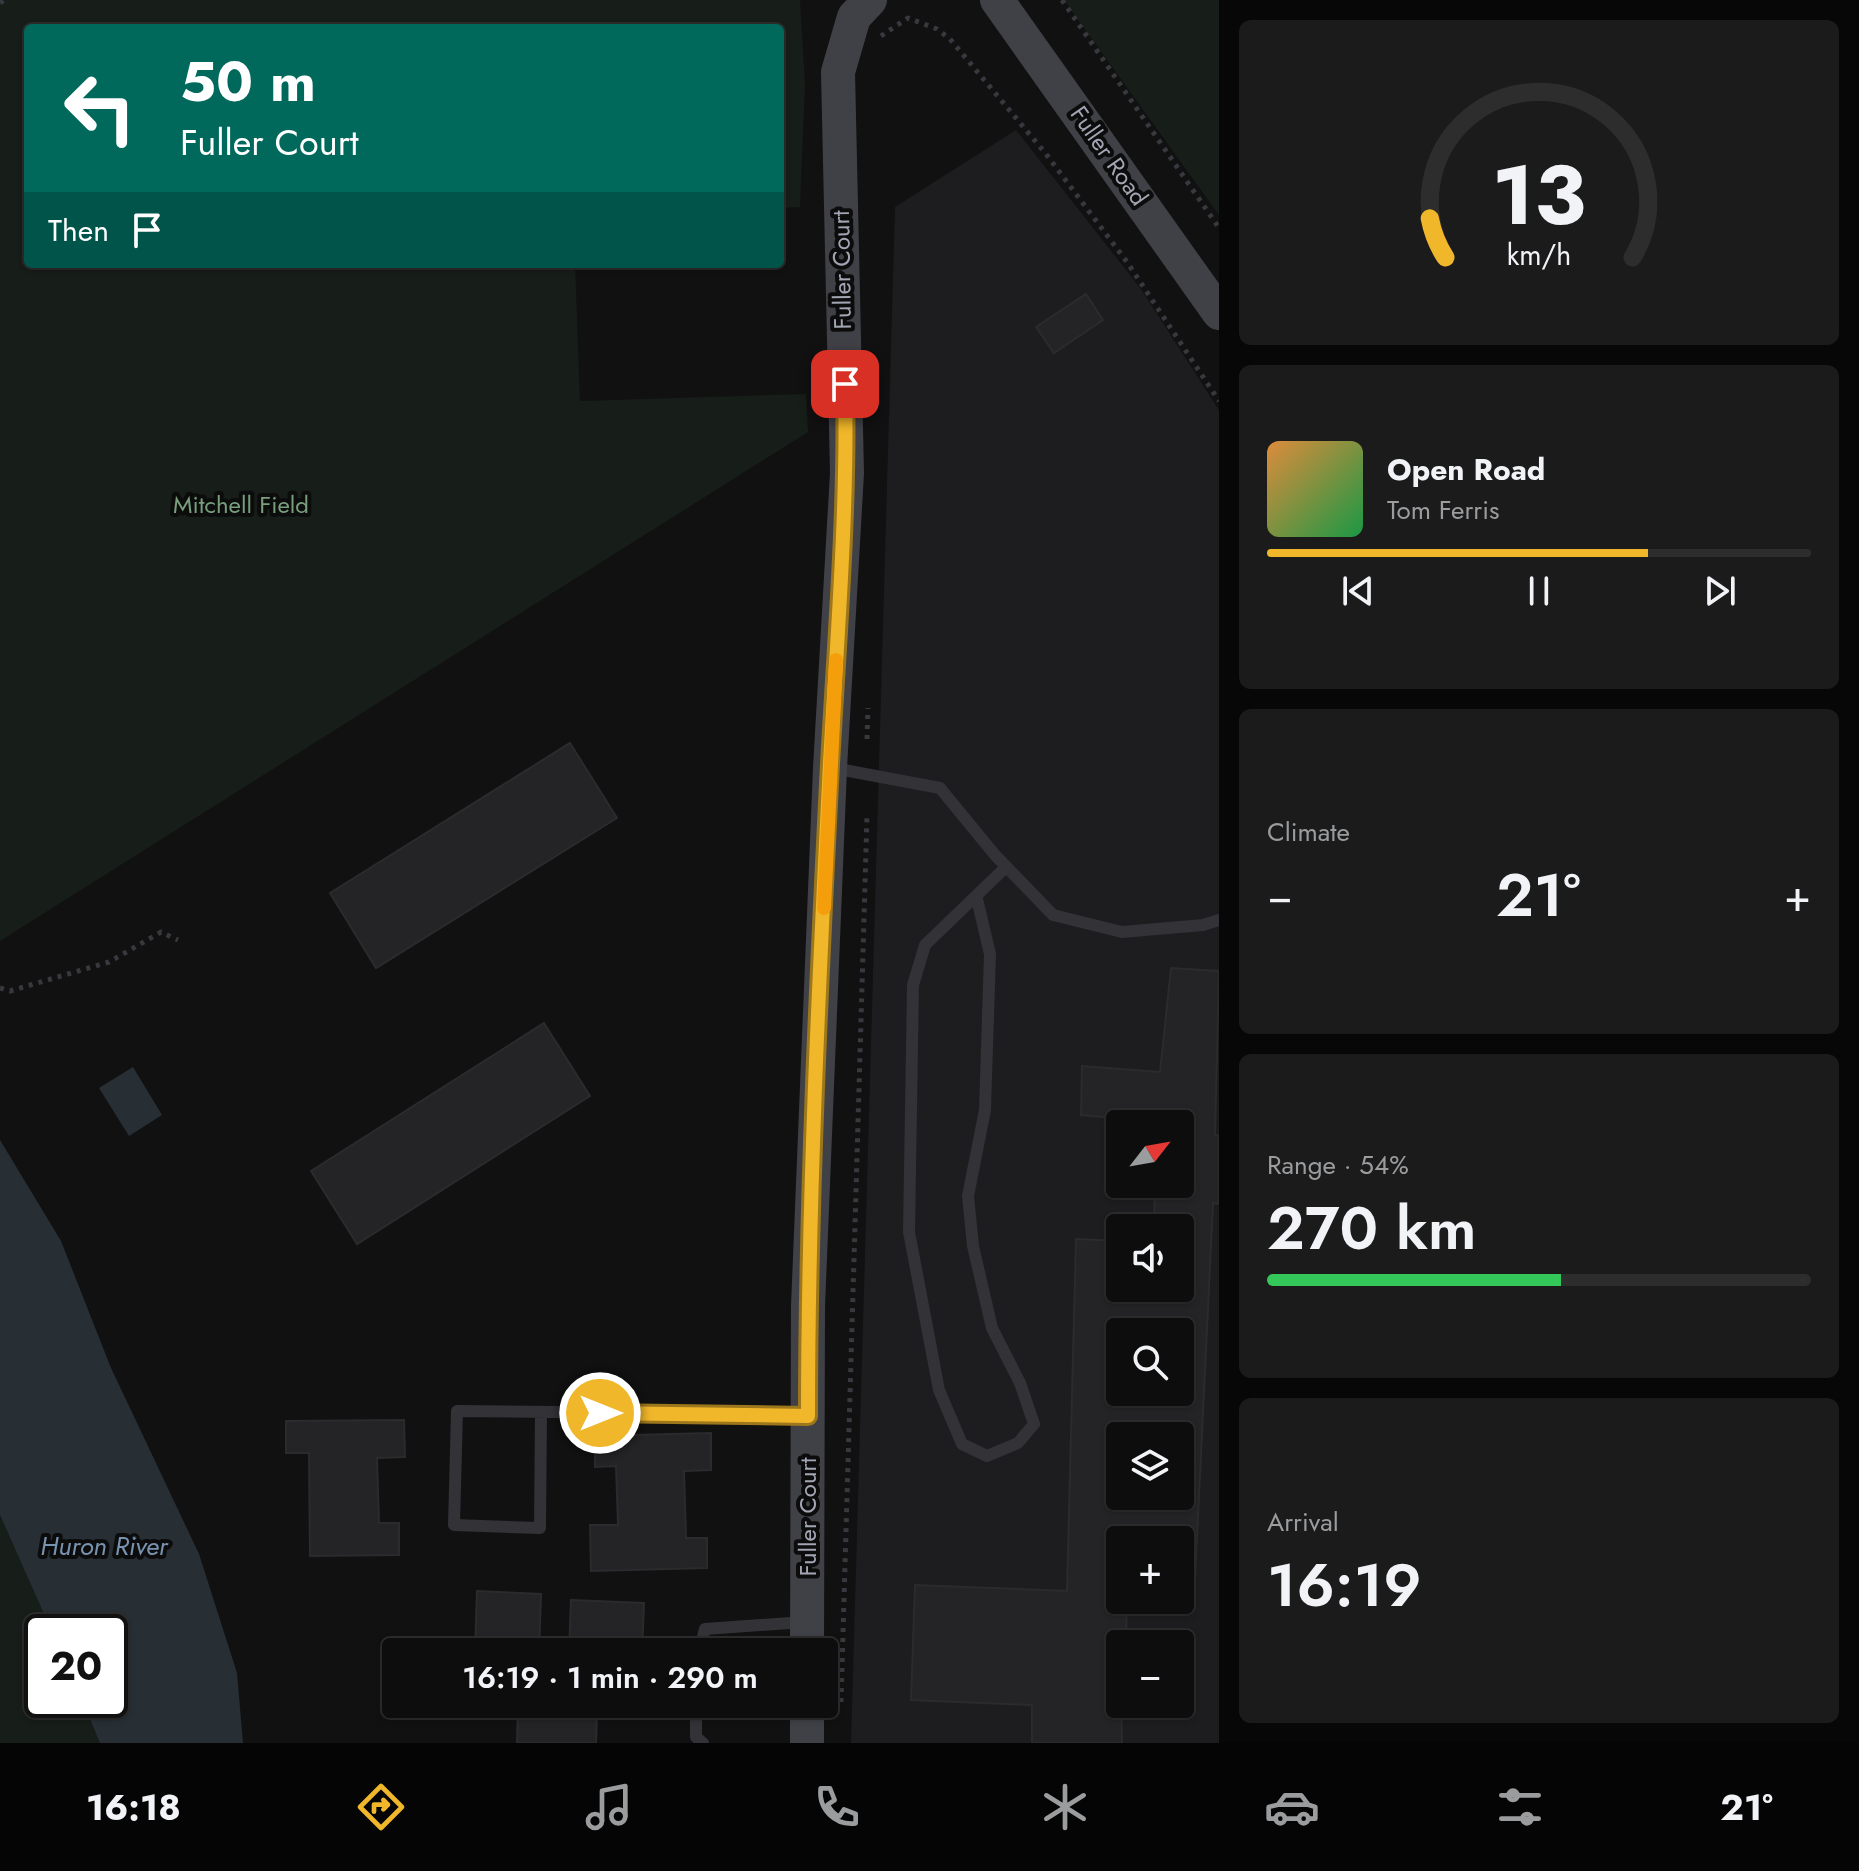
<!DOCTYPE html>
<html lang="en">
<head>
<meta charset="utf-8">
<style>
	body { margin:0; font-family:Jost,sans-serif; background:#1b1b1c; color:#f1f3f6; height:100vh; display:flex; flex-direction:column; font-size:30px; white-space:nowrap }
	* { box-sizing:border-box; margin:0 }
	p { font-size:26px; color:#9a9c9e }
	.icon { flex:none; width:44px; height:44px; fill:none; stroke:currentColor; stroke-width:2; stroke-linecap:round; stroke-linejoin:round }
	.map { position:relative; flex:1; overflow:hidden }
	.details { display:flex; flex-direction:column; gap:20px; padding:20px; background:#070708; width:640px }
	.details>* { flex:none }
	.banner { position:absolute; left:24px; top:24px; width:760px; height:244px; border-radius:8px; box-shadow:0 2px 6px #0004,0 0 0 2px #2d2d2e; background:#00695c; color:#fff; overflow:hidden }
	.needle { width:52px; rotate:59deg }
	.controls { position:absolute; left:1106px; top:1110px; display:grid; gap:16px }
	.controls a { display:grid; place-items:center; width:88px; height:88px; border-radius:8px; background:#0d0d0e; box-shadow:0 2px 6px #0004,0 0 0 2px #2d2d2e; font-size:40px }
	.speed { position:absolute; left:24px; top:1614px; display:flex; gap:16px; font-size:40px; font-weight:700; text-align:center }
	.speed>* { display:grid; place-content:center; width:104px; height:104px; border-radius:50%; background:#0d0d0e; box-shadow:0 2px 6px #0004,0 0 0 2px #2d2d2e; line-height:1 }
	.speed .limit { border:4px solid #111; border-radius:12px; background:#fff; color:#111 }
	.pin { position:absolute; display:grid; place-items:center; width:68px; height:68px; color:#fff; margin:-34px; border-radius:16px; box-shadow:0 4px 12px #0006 }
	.me { position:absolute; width:88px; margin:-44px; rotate:90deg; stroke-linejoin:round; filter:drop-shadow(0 0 6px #0008) }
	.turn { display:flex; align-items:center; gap:28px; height:168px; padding:0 24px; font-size:36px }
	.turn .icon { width:104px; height:104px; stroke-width:2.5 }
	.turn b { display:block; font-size:56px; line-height:68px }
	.then { display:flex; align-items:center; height:76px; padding:0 24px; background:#0003; gap:16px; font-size:30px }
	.big { font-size:60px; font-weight:600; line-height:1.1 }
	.details .card { flex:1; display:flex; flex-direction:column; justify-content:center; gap:12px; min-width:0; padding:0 28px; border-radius:12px; background:#1b1b1c }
	.details .dial { align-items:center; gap:0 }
	.dial svg { height:208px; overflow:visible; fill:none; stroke:#2d2d2e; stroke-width:7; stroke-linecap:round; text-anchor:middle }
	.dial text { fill:#f1f3f6; stroke:none }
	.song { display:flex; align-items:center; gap:24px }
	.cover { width:96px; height:96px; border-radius:12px; background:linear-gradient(135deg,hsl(30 70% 55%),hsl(140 70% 35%)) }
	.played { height:8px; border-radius:4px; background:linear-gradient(90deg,#f1b72a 70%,#2d2d2e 70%) }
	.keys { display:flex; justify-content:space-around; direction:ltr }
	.heat { display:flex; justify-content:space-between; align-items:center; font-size:44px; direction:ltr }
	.charge { height:12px; border-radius:6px; background:linear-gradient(90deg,#34c759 54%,#2d2d2e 0) }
	.trip { position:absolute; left:382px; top:1638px; width:456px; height:80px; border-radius:8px; background:#0d0d0e; box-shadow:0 2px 6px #0004,0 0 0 2px #2d2d2e; font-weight:600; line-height:80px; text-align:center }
	.tabs { display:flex; height:128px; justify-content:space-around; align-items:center; background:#050506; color:#9a9c9e }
	.tabs .icon { width:56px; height:56px }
	.tabs .current { color:#f1b72a }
	.tabs b { font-size:36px; color:#f1f3f6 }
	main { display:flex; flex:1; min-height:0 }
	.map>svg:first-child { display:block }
</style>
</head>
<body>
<main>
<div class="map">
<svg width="1219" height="1743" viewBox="0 0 1219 1743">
	<rect width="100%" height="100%" fill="#111112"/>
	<path fill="#1d1d1f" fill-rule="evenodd" d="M1016,130L1141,289L1219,410V1743H851L895,207ZM1120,1124H1180V1184H1120ZM1120,1228H1180V1288H1120ZM1120,1332H1180V1392H1120ZM1120,1436H1180V1496H1120ZM1120,1540H1180V1600H1120ZM1120,1644H1180V1704H1120Z"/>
	<g fill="#171d18">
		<path d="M0,0H800L805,83L800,207L780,208V28H28V264H575L580,401L806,394L808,432L0,941Z"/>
		<path d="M1064,0H1219V215Z"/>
		<path d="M0,1515L52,1632H42V1700H82L100,1743H0Z"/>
	</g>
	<g fill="#272f35">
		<path d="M133,1067L162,1115L129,1136L99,1088Z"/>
		<path d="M0,1140L61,1241L111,1368L199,1554L237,1673L243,1743H100L82,1700H110V1632H52L0,1515Z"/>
	</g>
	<g fill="#242426" stroke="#2b2b2e" stroke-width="2" fill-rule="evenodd">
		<path d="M1086,294L1103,320L1054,353L1036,327Z"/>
		<path d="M570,743L617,818L376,968L330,893Z"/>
		<path d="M1171,968L1219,971L1215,1135L1219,1136V1204L1213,1203L1194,1601L1171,1600H1180V1540H1120V1600H1127L1126,1644H1120L1122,1743H1032V1705L911,1700L915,1585L1067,1591L1076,1239L1120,1241V1288H1180V1228H1154L1155,1184H1180V1124L1081,1115L1082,1066L1160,1072ZM1120,1332H1180V1392H1120ZM1120,1436H1180V1496H1120Z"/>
		<path d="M544,1023L590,1096L357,1244L311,1171Z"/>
		<path d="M404,1420L405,1457L377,1458L379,1523H399V1555L310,1556L309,1453H286V1421Z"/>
		<path d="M711,1433V1470L684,1471L686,1538H707V1568L591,1571L590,1525H618L616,1466L595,1467V1436Z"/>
		<path d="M477,1591L541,1594L539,1652H475Z"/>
		<path d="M571,1600L644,1603L642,1652H569Z"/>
		<path d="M518,1709L597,1711L596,1743H517Z"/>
	</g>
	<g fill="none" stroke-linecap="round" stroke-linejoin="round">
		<g stroke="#38393e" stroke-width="5" stroke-dasharray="4 6" stroke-linecap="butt">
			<path d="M1062,0L1219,228"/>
			<path d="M0,3L4,0"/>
			<path d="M881,36L908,18L937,29L950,39L1046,154L1127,262L1219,401"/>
			<path d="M867,739L868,708"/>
			<path d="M0,988L10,991L109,962L161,932L178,940"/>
			<path d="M841,1702L867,816"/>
		</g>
		<g stroke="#323237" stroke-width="12">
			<path d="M833,768L940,788L995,855L1053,915L1122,932L1203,925L1219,920"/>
			<path d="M977,899L990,954L985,1110L968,1196L973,1246L992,1328L1020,1383L1034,1424L1018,1443L987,1456L962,1444L939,1390L909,1232L913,985L925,945L1006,867"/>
			<path d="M541,1412L540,1528L454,1525L457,1411L805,1415"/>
			<path d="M699,1652L705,1629L804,1622"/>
			<path d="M696,1704V1737L703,1743"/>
		</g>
		<g stroke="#404147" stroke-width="34">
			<path d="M997,0L1219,313"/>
			<path d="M807,1652L808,1306L830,768L847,473L838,72L854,17L870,0"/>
			<path d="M807,1743V1704"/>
		</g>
	</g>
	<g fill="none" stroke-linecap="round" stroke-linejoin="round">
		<g stroke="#9d771b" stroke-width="20">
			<path id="route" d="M600,1413L808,1416C808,1199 819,980 830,764C837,637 848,510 845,384"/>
		</g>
		<use href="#route" stroke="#f1b72a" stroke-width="14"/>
		<path stroke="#f59e0b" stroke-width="14" d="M824,908L836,660"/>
	</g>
	<g text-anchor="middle" stroke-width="8" stroke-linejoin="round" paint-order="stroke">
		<g font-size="24" fill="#a2a6b3" stroke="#0c0c0d">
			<text transform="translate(1109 156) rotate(55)" y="8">Fuller Road</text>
			<text transform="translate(842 270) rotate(-91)" y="8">Fuller Court</text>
			<text transform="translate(808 1517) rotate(-90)" y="8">Fuller Court</text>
		</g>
		<g font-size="24" fill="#789e7c" stroke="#0c0c0d">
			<text x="241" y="513">Mitchell Field</text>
		</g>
		<g font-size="26" font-style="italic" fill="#7893af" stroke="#0c0c0d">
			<text x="104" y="1555">Huron River</text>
		</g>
	</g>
</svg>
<div class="controls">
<a><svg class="needle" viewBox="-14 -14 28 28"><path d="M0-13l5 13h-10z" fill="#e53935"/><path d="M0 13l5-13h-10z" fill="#9a9c9e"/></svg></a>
<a><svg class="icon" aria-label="sound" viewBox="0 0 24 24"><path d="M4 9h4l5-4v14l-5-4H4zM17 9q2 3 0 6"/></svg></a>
<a><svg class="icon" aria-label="search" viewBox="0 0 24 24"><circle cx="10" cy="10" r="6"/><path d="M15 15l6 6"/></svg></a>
<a><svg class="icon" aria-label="layers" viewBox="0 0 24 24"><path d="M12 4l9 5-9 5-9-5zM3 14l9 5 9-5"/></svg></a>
<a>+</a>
<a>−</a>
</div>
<div class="speed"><div class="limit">20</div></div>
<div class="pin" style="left:845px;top:384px;background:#d93025"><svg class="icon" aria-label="arrive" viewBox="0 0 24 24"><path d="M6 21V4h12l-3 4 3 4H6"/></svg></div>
<svg class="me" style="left:600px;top:1413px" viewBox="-20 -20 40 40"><circle r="17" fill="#f1b72a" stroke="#fff" stroke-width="3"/><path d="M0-11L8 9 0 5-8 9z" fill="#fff"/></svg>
<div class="trip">16:19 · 1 min · 290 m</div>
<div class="banner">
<div class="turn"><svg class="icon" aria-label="left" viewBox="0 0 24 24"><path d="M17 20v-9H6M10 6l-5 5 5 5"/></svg><div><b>50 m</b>Fuller Court</div></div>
<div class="then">Then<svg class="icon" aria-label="arrive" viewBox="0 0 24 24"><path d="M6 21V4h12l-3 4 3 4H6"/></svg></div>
</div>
</div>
<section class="details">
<div class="card dial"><svg viewBox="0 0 100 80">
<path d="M14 69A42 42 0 1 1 86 69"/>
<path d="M14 69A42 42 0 0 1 8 54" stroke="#f1b72a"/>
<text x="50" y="56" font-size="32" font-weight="700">13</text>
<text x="50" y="72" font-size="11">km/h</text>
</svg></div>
<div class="card">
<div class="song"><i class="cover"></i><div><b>Open Road</b><p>Tom Ferris</p></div></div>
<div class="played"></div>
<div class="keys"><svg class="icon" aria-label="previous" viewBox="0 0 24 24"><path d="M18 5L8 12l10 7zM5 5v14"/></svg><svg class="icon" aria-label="pause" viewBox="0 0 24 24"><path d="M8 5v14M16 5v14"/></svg><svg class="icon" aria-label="next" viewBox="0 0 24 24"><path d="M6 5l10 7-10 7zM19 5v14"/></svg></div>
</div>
<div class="card"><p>Climate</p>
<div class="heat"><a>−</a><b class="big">21°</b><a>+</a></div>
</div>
<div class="card"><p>Range · 54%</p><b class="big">270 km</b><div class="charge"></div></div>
<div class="card"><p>Arrival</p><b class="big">16:19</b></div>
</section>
</main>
<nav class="tabs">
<b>16:18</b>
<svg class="icon current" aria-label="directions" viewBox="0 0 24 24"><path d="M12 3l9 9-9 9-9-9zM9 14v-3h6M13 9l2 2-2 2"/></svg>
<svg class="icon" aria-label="music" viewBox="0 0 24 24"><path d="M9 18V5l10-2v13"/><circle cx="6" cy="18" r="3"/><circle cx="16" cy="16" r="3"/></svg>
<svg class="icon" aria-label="phone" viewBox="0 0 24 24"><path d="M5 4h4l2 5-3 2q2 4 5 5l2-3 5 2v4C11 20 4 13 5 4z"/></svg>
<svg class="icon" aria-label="climate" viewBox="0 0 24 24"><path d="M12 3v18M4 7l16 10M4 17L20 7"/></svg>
<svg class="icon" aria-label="car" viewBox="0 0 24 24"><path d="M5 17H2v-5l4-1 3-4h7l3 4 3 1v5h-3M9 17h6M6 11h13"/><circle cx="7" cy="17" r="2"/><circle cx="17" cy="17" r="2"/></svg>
<svg class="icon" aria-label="filters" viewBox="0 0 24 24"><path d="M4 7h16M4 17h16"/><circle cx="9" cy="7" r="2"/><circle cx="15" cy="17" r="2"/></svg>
<b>21°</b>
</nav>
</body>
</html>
